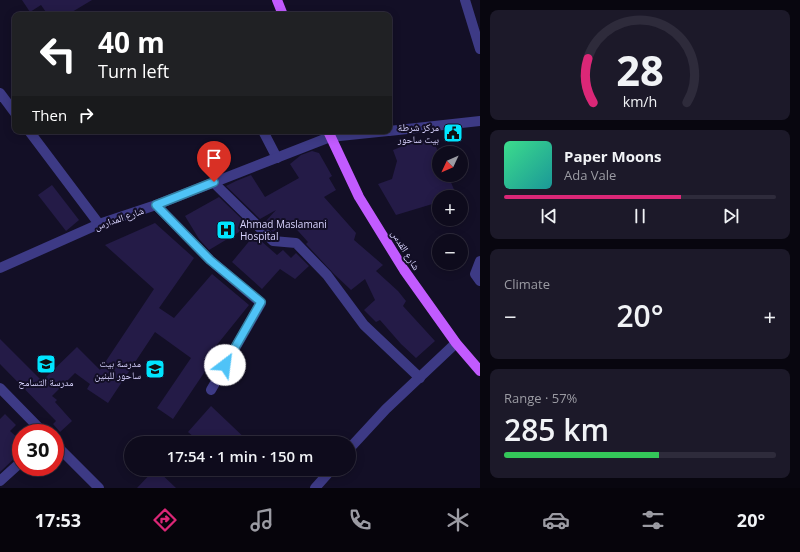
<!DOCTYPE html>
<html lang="en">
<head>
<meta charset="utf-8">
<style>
	body { margin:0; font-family:"Open Sans","Noto Naskh Arabic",sans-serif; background:#1c1929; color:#f1f3f6; height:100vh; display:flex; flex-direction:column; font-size:15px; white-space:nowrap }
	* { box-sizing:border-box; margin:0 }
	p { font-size:13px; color:#9b9ba3 }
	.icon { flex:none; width:22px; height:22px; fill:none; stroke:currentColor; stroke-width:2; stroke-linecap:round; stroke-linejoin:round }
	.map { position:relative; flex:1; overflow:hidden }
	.sheet { display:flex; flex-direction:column; gap:10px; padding:10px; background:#08060f; width:320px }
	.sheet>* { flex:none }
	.hud { position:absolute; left:12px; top:12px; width:380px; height:122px; border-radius:8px; box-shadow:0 2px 10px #0003,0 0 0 1px #2e2b3b; background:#202124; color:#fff; overflow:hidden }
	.needle { width:26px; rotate:226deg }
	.buttons { position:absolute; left:432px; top:146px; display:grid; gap:8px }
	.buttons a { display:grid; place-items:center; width:36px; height:36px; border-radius:50%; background:#0e0b1c; box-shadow:0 2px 10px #0003,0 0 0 1px #2e2b3b; font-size:20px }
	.speed { position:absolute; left:12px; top:424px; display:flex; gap:8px; font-size:20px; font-weight:700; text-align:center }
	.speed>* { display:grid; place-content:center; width:52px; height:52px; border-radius:50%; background:#0e0b1c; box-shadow:0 2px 10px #0003,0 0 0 1px #2e2b3b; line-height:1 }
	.speed .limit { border:6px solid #d22; background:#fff; color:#111 }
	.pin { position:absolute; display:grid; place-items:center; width:34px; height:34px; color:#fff; margin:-41px -17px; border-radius:50% 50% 50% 0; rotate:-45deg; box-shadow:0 0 4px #0007 }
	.pin .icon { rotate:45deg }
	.me { position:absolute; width:44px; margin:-22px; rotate:30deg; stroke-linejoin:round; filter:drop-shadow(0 0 3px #0008) }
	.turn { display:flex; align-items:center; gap:14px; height:84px; padding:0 20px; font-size:18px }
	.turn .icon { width:52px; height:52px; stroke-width:2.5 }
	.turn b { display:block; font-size:28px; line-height:34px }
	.then { display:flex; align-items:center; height:38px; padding:0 20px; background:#0003; gap:8px; font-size:15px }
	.big { font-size:30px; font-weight:600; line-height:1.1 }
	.sheet .card { flex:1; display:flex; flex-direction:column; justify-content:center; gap:6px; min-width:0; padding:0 14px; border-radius:8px; background:#1c1929 }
	.sheet .dial { align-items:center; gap:0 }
	.dial svg { height:104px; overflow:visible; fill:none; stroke:#2e2b3b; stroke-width:7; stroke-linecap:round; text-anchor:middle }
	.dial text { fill:#f1f3f6; stroke:none }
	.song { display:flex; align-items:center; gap:12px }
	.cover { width:48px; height:48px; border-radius:6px; background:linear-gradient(135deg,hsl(150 70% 55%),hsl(180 70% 35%)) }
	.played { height:4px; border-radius:2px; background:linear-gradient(90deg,#db2777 65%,#2e2b3b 65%) }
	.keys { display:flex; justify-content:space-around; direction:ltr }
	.heat { display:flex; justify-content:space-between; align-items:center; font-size:22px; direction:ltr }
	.charge { height:6px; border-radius:3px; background:linear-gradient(90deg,#34c759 57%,#2e2b3b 0) }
	.trip { position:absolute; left:124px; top:436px; width:232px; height:40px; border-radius:20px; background:#0e0b1c; box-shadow:0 2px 10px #0003,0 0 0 1px #2e2b3b; font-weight:600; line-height:40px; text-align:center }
	.tabs { display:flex; height:64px; justify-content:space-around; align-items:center; background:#06040b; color:#9b9ba3 }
	.tabs .icon { width:28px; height:28px }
	.tabs .active { color:#db2777 }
	.tabs b { font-size:18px; color:#f1f3f6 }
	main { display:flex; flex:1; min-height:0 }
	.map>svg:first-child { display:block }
</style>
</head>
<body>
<main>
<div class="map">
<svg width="480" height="488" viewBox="0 0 480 488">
	<rect width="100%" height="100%" fill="#130f26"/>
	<g fill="#241b47">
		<path d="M22,0H92L67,15H48L41,5L30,12Z"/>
		<path d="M421,139L436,147L439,153V175H448L457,197H439V202L396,215L378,184L392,179L397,161L393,150Z"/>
		<path d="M312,151L319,153L332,176L329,178L336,190L324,197L356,233L354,240L383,265L376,271L398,291L406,301L403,306L435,341L416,358L401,344L380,320L376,322L364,310L375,300L365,279L351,290L334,274L306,244L308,242L289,221L273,232L264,223L276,210L260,219L226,186L236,181L251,175L265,197L299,178L290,164L301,155Z"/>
		<path d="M52,185L79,220L66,231L38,195Z"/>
		<path d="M219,197L249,226L209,250L199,239L185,216Z"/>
		<path d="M155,223L194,258L159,308L174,318L212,274L249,305L216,346L220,349L173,419L157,408L191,358L155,332L108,403L87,389L90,384L75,373L52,396L57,400L55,402L72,421L60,432L53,424L56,421L0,364V339L42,381L77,347L100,370L154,289L105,245Z"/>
		<path d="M256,233L262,239L260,240L277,255L283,250L291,258L296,253L309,266L295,279L280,269L262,289L232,262Z"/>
		<path d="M211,406L250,443H201L188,432Z"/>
		<path d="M5,414L16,425L10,431L21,441V452L0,472V419Z"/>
		<path d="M155,469H156L176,488H137Z"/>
	</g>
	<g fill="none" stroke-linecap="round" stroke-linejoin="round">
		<g stroke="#3d3a85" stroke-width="10">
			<path d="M465,0L480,49"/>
			<path d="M0,93L15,113"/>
			<path d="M29,131L99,224"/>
			<path d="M263,131L277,158"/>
			<path d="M389,131L480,121"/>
			<path d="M214,183L273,241L296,243L327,275L364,325L420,378"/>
			<path d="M156,205L210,260L261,303L211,390"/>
			<path d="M480,261L475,274L480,281"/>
			<path d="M0,268L99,224L156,205L330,137L388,131"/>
			<path d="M0,388L44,433"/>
			<path d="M55,444L99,488"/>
			<path d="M349,449L386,409L456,343"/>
			<path d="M0,481L21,462"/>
			<path d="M315,488L332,469"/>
		</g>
		<g stroke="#c25bff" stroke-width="10">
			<path d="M277,0L283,15"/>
			<path d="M328,131L359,197L404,270L456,343L480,371"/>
		</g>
	</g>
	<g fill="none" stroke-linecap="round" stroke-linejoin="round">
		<g stroke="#337fa1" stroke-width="10">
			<path id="route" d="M214,182L156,205L210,260L261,302L225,365"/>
		</g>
		<use href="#route" stroke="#4fc3f7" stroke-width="7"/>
	</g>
	<defs>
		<g id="civic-square" transform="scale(1)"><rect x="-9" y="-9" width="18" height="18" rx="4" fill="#00e5ff" stroke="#130f26"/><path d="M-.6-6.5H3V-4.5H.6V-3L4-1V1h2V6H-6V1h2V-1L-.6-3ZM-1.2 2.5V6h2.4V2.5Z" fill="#111"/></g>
		<g id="hospital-square" transform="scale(1)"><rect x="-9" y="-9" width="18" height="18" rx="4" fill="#00e5ff" stroke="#130f26"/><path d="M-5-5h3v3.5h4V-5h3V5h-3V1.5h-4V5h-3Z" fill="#111"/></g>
		<g id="school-square" transform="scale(1)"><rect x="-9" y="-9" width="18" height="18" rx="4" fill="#00e5ff" stroke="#130f26"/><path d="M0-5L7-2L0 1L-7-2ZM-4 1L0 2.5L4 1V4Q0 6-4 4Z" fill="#111"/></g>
	</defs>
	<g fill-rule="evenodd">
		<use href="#civic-square" x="453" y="133"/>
		<use href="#hospital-square" x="226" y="230"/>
		<use href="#school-square" x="46" y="364"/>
		<use href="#school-square" x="155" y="369"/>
	</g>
	<g text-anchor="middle" stroke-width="4" stroke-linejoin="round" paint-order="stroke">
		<g font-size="10" fill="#d9d4ff" stroke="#130f26" text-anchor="end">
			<text x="439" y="131">مركز شرطة<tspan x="439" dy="12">بيت ساحور</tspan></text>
			<text x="240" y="228" text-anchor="start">Ahmad Maslamani<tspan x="240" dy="12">Hospital</tspan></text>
			<text x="141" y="367">مدرسة بيت<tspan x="141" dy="12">ساحور للبنين</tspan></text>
			<text x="46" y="386" text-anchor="middle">مدرسة التسامح</text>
		</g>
		<g font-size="10" fill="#d9d4ff" stroke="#130f26">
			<text transform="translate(119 218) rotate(-19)" y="4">شارع المدارس</text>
			<text transform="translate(406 250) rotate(58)" y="4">شارع القدس</text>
		</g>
	</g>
</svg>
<div class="buttons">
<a><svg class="needle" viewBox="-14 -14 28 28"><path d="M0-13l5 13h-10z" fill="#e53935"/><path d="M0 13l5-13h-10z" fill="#9b9ba3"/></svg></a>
<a>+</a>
<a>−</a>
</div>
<div class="speed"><div class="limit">30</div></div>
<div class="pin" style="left:214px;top:182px;background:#d93025"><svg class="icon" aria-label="arrive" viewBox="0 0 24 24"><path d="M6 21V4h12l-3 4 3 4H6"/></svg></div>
<svg class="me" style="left:225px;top:365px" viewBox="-20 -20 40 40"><circle r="19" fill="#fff"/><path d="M0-13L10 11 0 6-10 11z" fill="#4fc3f7"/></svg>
<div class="trip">17:54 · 1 min · 150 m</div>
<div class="hud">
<div class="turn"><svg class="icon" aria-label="left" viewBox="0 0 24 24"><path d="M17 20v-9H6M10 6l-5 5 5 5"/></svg><div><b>40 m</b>Turn left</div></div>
<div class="then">Then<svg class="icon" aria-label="right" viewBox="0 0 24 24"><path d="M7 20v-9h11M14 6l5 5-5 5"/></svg></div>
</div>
</div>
<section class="sheet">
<div class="card dial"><svg viewBox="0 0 100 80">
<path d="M14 69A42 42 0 1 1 86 69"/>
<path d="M14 69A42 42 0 0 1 10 35" stroke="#db2777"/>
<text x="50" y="56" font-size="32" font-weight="700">28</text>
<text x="50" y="72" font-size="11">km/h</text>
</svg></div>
<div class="card">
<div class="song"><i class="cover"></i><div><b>Paper Moons</b><p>Ada Vale</p></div></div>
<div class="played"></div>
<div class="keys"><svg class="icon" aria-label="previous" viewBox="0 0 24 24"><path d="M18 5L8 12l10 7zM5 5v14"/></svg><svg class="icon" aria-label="pause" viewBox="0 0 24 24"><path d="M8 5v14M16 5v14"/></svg><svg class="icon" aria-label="next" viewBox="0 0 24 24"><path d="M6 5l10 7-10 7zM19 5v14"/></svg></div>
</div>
<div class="card"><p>Climate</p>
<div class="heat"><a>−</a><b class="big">20°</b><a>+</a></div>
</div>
<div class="card"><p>Range · 57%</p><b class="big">285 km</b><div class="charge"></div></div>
</section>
</main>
<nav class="tabs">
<b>17:53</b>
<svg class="icon active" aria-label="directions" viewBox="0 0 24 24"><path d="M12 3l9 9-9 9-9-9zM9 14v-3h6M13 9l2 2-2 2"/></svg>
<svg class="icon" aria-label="music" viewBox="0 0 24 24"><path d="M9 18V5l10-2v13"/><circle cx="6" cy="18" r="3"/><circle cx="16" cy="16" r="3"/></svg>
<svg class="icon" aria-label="phone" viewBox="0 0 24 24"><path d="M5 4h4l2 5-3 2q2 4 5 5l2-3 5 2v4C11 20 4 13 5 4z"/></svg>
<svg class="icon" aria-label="climate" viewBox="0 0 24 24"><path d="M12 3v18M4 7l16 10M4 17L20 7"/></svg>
<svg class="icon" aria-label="car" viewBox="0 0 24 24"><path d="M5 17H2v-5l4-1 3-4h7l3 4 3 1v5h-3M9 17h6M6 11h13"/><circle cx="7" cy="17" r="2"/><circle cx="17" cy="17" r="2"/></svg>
<svg class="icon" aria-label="filters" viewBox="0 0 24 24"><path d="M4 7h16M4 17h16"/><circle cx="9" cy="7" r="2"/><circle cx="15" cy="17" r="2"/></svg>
<b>20°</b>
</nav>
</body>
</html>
